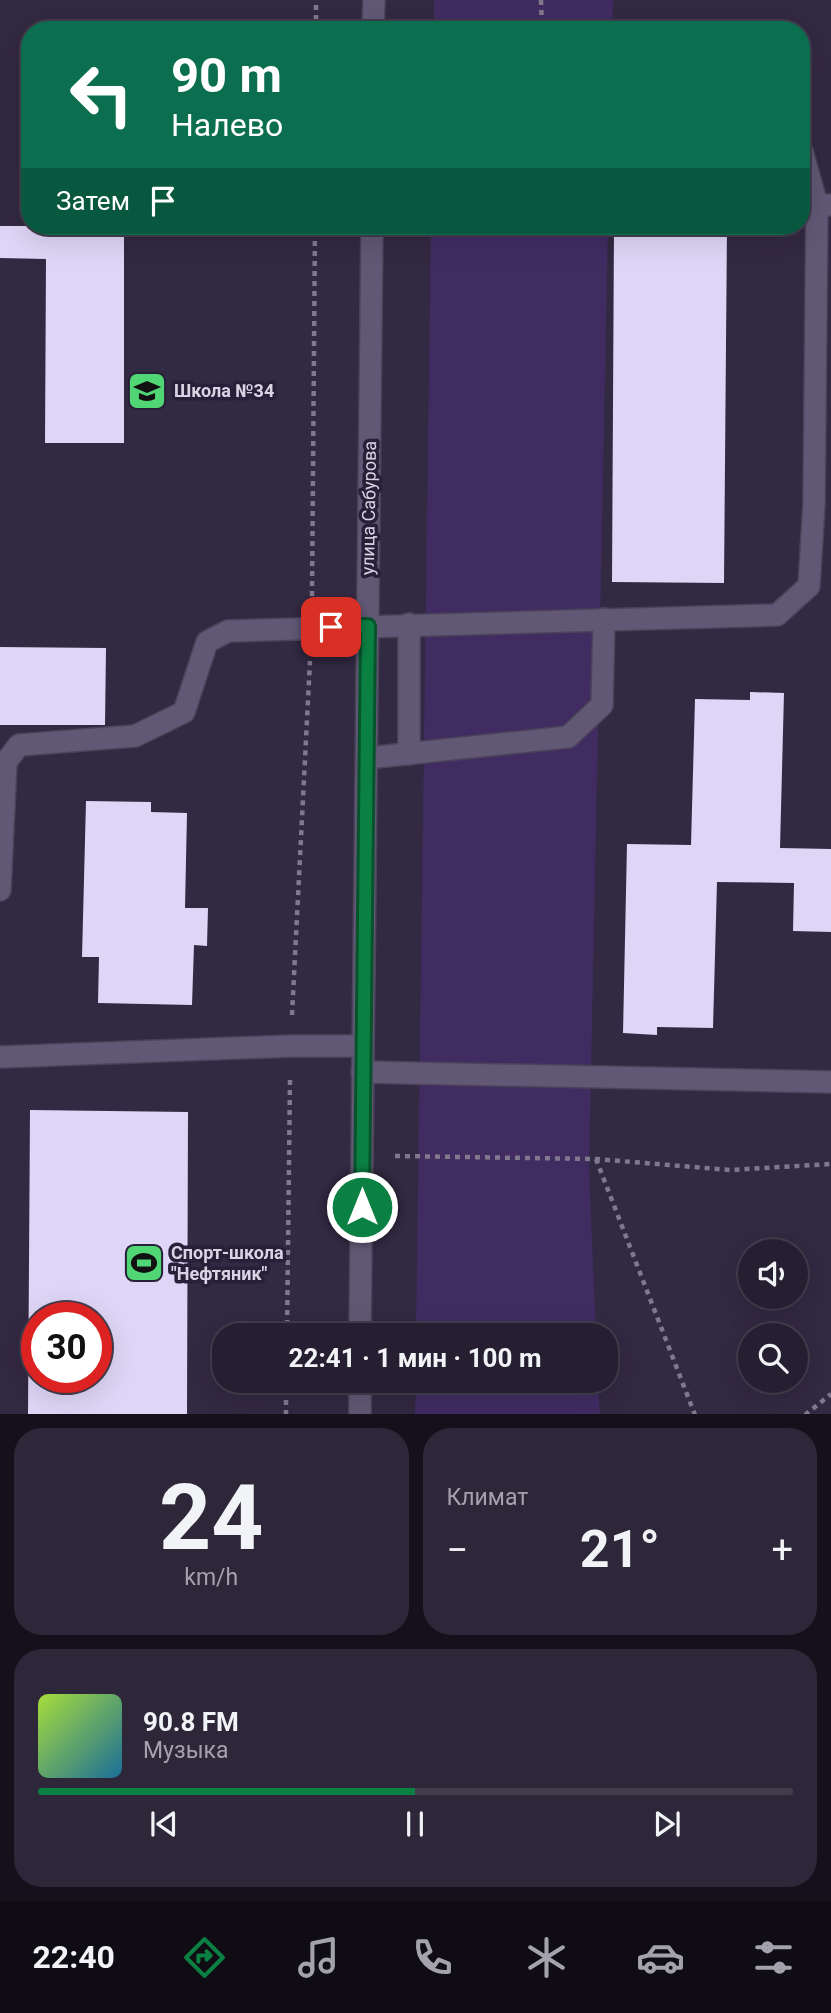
<!DOCTYPE html>
<html lang="ru">
<head>
<meta charset="utf-8">
<style>
	body { margin:0; font-family:Roboto,sans-serif; background:#2e273a; color:#f1f3f6; height:100vh; display:flex; flex-direction:column; font-size:26px; white-space:nowrap }
	* { box-sizing:border-box; margin:0 }
	p { font-size:23px; color:#a4a2ac }
	.icon { flex:none; width:38px; height:38px; fill:none; stroke:currentColor; stroke-width:2; stroke-linecap:round; stroke-linejoin:round }
	.map { position:relative; height:1414px; overflow:hidden }
	.side { display:flex; flex-direction:column; gap:14px; padding:14px; background:#15111c; flex:1 }
	.side>* { flex:none }
	.guide { position:absolute; left:21px; top:21px; width:789px; height:214px; border-radius:28px; box-shadow:0 7px 28px #0002,0 0 0 2px #423d4d; background:#0b6e4f; color:#fff; overflow:hidden }
	.controls { position:absolute; left:738px; top:1239px; display:grid; gap:14px }
	.controls a { display:grid; place-items:center; width:70px; height:70px; border-radius:50%; background:#261f32; box-shadow:0 7px 28px #0002,0 0 0 2px #423d4d; font-size:35px }
	.speed { position:absolute; left:21px; top:1302px; display:flex; gap:14px; font-size:35px; font-weight:700; text-align:center }
	.speed>* { display:grid; place-content:center; width:91px; height:91px; border-radius:50%; background:#261f32; box-shadow:0 7px 28px #0002,0 0 0 2px #423d4d; line-height:1 }
	.speed .limit { border:10px solid #d22; background:#fff; color:#111 }
	.pin { position:absolute; display:grid; place-items:center; width:60px; height:60px; color:#fff; margin:-30px; border-radius:14px; box-shadow:0 4px 10px #0006 }
	.me { position:absolute; width:77px; margin:-38px; rotate:0deg; stroke-linejoin:round; filter:drop-shadow(0 0 5px #0008) }
	.turn { display:flex; align-items:center; gap:24px; height:147px; padding:0 35px; font-size:32px }
	.turn .icon { width:91px; height:91px; stroke-width:2.5 }
	.turn b { display:block; font-size:49px; line-height:60px }
	.then { display:flex; align-items:center; height:66px; padding:0 35px; background:#0003; gap:14px; font-size:26px }
	.big { font-size:52px; font-weight:700; line-height:1.1 }
	.side .tile { flex:1; display:flex; flex-direction:column; justify-content:center; gap:10px; min-width:0; padding:0 24px; border-radius:28px; background:#2e273a }
	.side .dial { align-items:center; gap:0 }
	.dial b { font-size:91px; line-height:1 }
	.song { display:flex; align-items:center; gap:21px }
	.cover { width:84px; height:84px; border-radius:10px; background:linear-gradient(135deg,hsl(80 70% 55%),hsl(200 70% 35%)) }
	.played { height:7px; border-radius:4px; background:linear-gradient(90deg,#0b8043 50%,#423d4d 50%) }
	.keys { display:flex; justify-content:space-around; direction:ltr }
	.heat { display:flex; justify-content:space-between; align-items:center; font-size:38px; direction:ltr }
	.side .tiles { flex:1; display:grid; gap:14px; grid-template-columns:1fr 1fr }
	.tile:last-child { grid-column:span 2 }
	.trip { position:absolute; left:212px; top:1323px; width:406px; height:70px; border-radius:28px; background:#261f32; box-shadow:0 7px 28px #0002,0 0 0 2px #423d4d; font-weight:700; line-height:70px; text-align:center }
	.tabs { display:flex; height:112px; justify-content:space-around; align-items:center; background:#0f0c14; color:#a4a2ac }
	.tabs .icon { width:49px; height:49px }
	.tabs .current { color:#0b8043 }
	.tabs b { font-size:32px; color:#f1f3f6 }
	.map>svg:first-child { display:block }
</style>
</head>
<body>
<div class="map">
<svg width="831" height="1415" viewBox="0 0 831 1415">
	<rect width="100%" height="100%" fill="#322942"/>
	<g fill="#412c62">
		<path d="M434,0H613L612,30H434Z"/>
		<path d="M431,226H608L589,1171L596,1335H416Z"/>
		<path d="M416,1381H598L600,1414H415Z"/>
	</g>
	<g fill="#dfd5f6" fill-rule="evenodd">
		<path d="M0,226H124V443H45L46,259L0,258Z"/>
		<path d="M614,226H727L724,583L612,582Z"/>
		<path d="M0,647L106,648L105,725H0Z"/>
		<path d="M750,692L784,693L780,848L831,849V932L793,931L794,883L717,882L713,1028L657,1027V1035L623,1033L627,844L691,845L695,699L750,700Z"/>
		<path d="M86,801L151,802V812L187,813L185,908H208L207,946L194,945L192,1005L98,1003L99,957H82Z"/>
		<path d="M30,1110L188,1112L187,1415H28ZM37,1318H96V1377H37Z"/>
	</g>
	<g fill="none" stroke-linecap="round" stroke-linejoin="round">
		<g stroke="#4b4459" stroke-width="24">
			<g id="lane">
				<path d="M802,151L817,205H829"/>
				<path d="M409,624V754"/>
				<path d="M367,758L568,737L602,705L604,619"/>
				<path d="M0,890L6,762L19,745L135,736L184,712L207,642L228,631L777,615L809,586L814,504L817,205"/>
				<path d="M0,1057L291,1046H362"/>
			</g>
		</g>
		<g stroke="#4b4459" stroke-width="24">
			<g id="street">
				<path d="M373,30L374,0"/>
				<path d="M362,1072L831,1082"/>
				<path d="M360,1335L372,226"/>
				<path d="M360,1415V1381"/>
			</g>
		</g>
		<g stroke="#80798e" stroke-width="4.5" stroke-dasharray="5 5" stroke-linecap="butt">
			<path d="M541,0L542,30"/>
			<path d="M316,30V0"/>
			<path d="M312,596L315,226"/>
			<path d="M292,1015L310,661"/>
			<path d="M395,1156L596,1159L730,1170L831,1164"/>
			<path d="M596,1159L695,1415"/>
			<path d="M287,1335L290,1077"/>
			<path d="M286,1415V1381"/>
			<path d="M805,1415L831,1394"/>
		</g>
		<use href="#lane" stroke="#615875" stroke-width="21"/>
		<use href="#street" stroke="#615875" stroke-width="21"/>
	</g>
	<g fill="none" stroke-linecap="round" stroke-linejoin="round">
		<g stroke="#07532c" stroke-width="18">
			<path id="route" d="M331,627L368,626L362,1207"/>
		</g>
		<use href="#route" stroke="#0b8043" stroke-width="12"/>
	</g>
	<defs>
		<g id="school-square" transform="scale(2.0125)"><rect x="-9" y="-9" width="18" height="18" rx="4" fill="#50d674" stroke="#281f38"/><path d="M0-5L7-2L0 1L-7-2ZM-4 1L0 2.5L4 1V4Q0 6-4 4Z" fill="#111"/></g>
		<g id="stadium-square" transform="scale(2.0125)"><rect x="-9" y="-9" width="18" height="18" rx="4" fill="#50d674" stroke="#281f38"/><path d="M0-5a6.5 5 0 1 0 0 10a6.5 5 0 1 0 0-10ZM-3.5-1.8h7v3.6h-7Z" fill="#111"/></g>
	</defs>
	<g fill-rule="evenodd">
		<use href="#school-square" x="147" y="391"/>
		<use href="#stadium-square" x="144" y="1263"/>
	</g>
	<g text-anchor="middle" stroke-width="7" stroke-linejoin="round" paint-order="stroke">
		<g font-size="18" font-weight="bold" fill="#d8d4e4" stroke="#281f38" text-anchor="start">
			<text x="174" y="397">Школа №34</text>
			<text x="171" y="1259">Спорт-школа<tspan x="171" dy="21">"Нефтяник"</tspan></text>
		</g>
		<g font-size="18" fill="#d8d4e4" stroke="#281f38">
			<text transform="translate(369 508) rotate(-89)" y="6">улица Сабурова</text>
		</g>
	</g>
</svg>
<div class="controls">
<a><svg class="icon" aria-label="sound" viewBox="0 0 24 24"><path d="M4 9h4l5-4v14l-5-4H4zM17 9q2 3 0 6"/></svg></a>
<a><svg class="icon" aria-label="search" viewBox="0 0 24 24"><circle cx="10" cy="10" r="6"/><path d="M15 15l6 6"/></svg></a>
</div>
<div class="speed"><div class="limit">30</div></div>
<div class="pin" style="left:331px;top:627px;background:#d93025"><svg class="icon" aria-label="arrive" viewBox="0 0 24 24"><path d="M6 21V4h12l-3 4 3 4H6"/></svg></div>
<svg class="me" style="left:362px;top:1207px" viewBox="-20 -20 40 40"><circle r="17" fill="#0b8043" stroke="#fff" stroke-width="3"/><path d="M0-11L8 9 0 5-8 9z" fill="#fff"/></svg>
<div class="trip">22:41 · 1 мин · 100 m</div>
<div class="guide">
<div class="turn"><svg class="icon" aria-label="left" viewBox="0 0 24 24"><path d="M17 20v-9H6M10 6l-5 5 5 5"/></svg><div><b>90 m</b>Налево</div></div>
<div class="then">Затем<svg class="icon" aria-label="arrive" viewBox="0 0 24 24"><path d="M6 21V4h12l-3 4 3 4H6"/></svg></div>
</div>
</div>
<section class="side">
<div class="tiles">
<div class="tile dial"><b>24</b><p>km/h</p></div>
<div class="tile"><p>Климат</p>
<div class="heat"><a>−</a><b class="big">21°</b><a>+</a></div>
</div>
<div class="tile">
<div class="song"><i class="cover"></i><div><b>90.8 FM</b><p>Музыка</p></div></div>
<div class="played"></div>
<div class="keys"><svg class="icon" aria-label="previous" viewBox="0 0 24 24"><path d="M18 5L8 12l10 7zM5 5v14"/></svg><svg class="icon" aria-label="pause" viewBox="0 0 24 24"><path d="M8 5v14M16 5v14"/></svg><svg class="icon" aria-label="next" viewBox="0 0 24 24"><path d="M6 5l10 7-10 7zM19 5v14"/></svg></div>
</div>
</div>
</section>
<nav class="tabs">
<b>22:40</b>
<svg class="icon current" aria-label="directions" viewBox="0 0 24 24"><path d="M12 3l9 9-9 9-9-9zM9 14v-3h6M13 9l2 2-2 2"/></svg>
<svg class="icon" aria-label="music" viewBox="0 0 24 24"><path d="M9 18V5l10-2v13"/><circle cx="6" cy="18" r="3"/><circle cx="16" cy="16" r="3"/></svg>
<svg class="icon" aria-label="phone" viewBox="0 0 24 24"><path d="M5 4h4l2 5-3 2q2 4 5 5l2-3 5 2v4C11 20 4 13 5 4z"/></svg>
<svg class="icon" aria-label="climate" viewBox="0 0 24 24"><path d="M12 3v18M4 7l16 10M4 17L20 7"/></svg>
<svg class="icon" aria-label="car" viewBox="0 0 24 24"><path d="M5 17H2v-5l4-1 3-4h7l3 4 3 1v5h-3M9 17h6M6 11h13"/><circle cx="7" cy="17" r="2"/><circle cx="17" cy="17" r="2"/></svg>
<svg class="icon" aria-label="filters" viewBox="0 0 24 24"><path d="M4 7h16M4 17h16"/><circle cx="9" cy="7" r="2"/><circle cx="15" cy="17" r="2"/></svg>
</nav>
</body>
</html>
